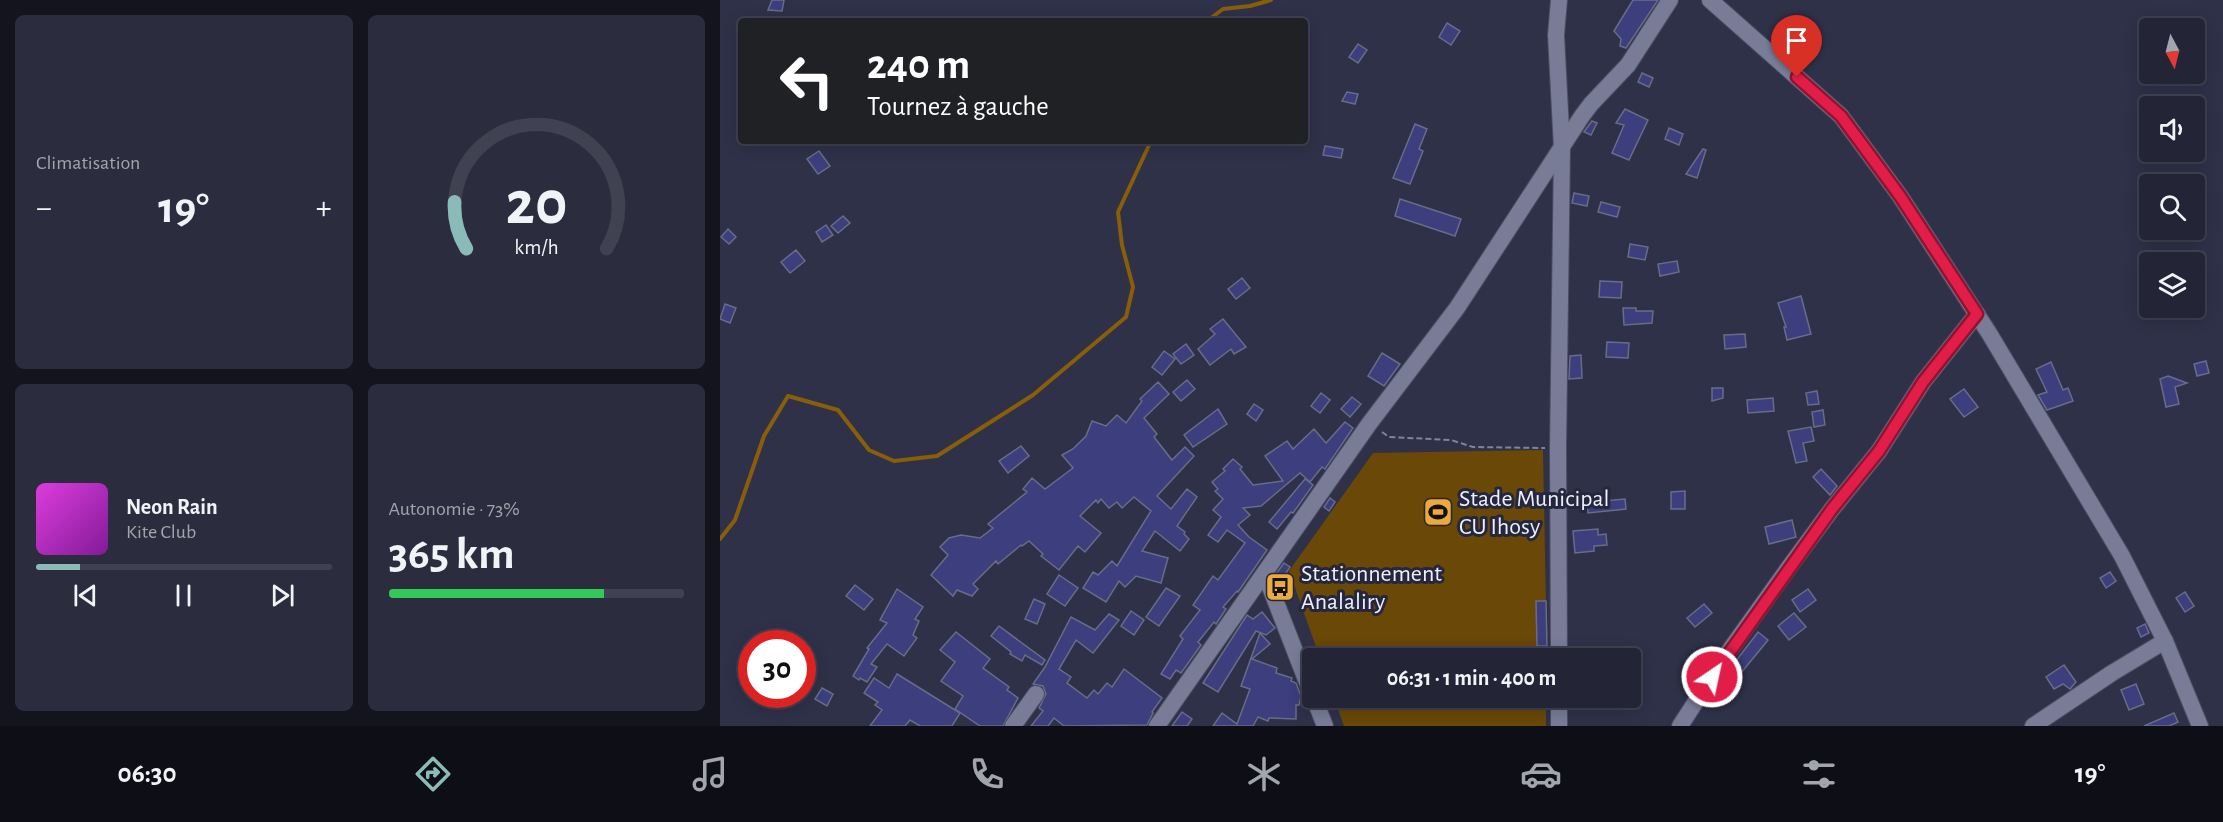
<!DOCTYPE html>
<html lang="fr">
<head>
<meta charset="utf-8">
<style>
	body { margin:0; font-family:"Alegreya Sans",sans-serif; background:#2b2d3f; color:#f1f3f6; height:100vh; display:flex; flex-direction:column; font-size:22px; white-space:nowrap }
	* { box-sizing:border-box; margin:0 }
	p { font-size:20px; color:#a3a5ad }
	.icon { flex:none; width:33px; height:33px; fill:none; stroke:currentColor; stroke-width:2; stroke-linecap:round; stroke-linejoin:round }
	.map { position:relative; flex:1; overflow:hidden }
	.drawer { display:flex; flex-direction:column; gap:15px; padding:15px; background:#13141e; width:720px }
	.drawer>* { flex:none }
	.hud { position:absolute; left:18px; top:18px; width:570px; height:126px; border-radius:6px; box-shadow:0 3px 15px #0003,0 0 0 2px #404252; background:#202124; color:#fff; overflow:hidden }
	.needle { width:39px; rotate:173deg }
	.buttons { position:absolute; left:1419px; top:18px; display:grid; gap:12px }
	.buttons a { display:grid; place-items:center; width:66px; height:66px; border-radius:6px; background:#232537; box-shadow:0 3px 15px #0003,0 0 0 2px #404252; font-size:30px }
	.speed { position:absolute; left:18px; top:630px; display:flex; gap:12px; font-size:30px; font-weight:700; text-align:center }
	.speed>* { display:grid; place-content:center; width:78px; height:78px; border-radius:50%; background:#232537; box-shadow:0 3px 15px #0003,0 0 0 2px #404252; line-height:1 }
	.speed .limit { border:9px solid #d22; background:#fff; color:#111 }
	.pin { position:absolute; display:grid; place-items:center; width:51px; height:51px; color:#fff; margin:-62px -26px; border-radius:50% 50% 50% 0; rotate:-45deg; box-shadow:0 0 6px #0007 }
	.pin .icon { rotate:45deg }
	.me { position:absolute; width:66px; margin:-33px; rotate:34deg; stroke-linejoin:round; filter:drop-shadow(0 0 4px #0008) }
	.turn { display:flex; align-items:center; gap:21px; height:126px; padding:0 30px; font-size:27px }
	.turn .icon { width:78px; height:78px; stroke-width:2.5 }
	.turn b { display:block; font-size:42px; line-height:51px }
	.big { font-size:45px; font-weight:700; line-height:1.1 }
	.drawer .card { flex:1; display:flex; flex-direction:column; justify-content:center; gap:9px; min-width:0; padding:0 21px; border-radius:9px; background:#2b2d3f }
	.drawer .dial { align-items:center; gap:0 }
	.dial svg { height:156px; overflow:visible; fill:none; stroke:#404252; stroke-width:7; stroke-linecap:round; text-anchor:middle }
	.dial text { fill:#f1f3f6; stroke:none }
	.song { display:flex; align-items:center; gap:18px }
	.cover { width:72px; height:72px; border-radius:9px; background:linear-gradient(135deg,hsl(300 70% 55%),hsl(290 70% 35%)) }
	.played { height:6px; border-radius:3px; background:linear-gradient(90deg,#8bbbb9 15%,#404252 15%) }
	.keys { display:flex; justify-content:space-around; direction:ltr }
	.heat { display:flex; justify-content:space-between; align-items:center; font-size:33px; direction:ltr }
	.charge { height:9px; border-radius:4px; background:linear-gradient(90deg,#34c759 73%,#404252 0) }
	.drawer .tiles { flex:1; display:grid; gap:15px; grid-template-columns:repeat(2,1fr) }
	.trip { position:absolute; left:582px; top:648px; width:339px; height:60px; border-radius:6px; background:#232537; box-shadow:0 3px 15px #0003,0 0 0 2px #404252; font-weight:700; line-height:60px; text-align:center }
	.dock { display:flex; height:96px; justify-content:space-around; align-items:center; background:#0e0f16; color:#a3a5ad }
	.dock .icon { width:42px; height:42px }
	.dock .active { color:#8bbbb9 }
	.dock b { font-size:27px; color:#f1f3f6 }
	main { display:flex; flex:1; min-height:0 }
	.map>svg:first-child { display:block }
</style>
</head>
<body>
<main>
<section class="drawer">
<div class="tiles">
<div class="card"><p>Climatisation</p>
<div class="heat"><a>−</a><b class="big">19°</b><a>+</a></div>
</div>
<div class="card dial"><svg viewBox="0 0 100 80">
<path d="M14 69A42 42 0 1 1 86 69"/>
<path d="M14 69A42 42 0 0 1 8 45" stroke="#8bbbb9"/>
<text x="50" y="56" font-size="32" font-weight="700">20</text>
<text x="50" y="72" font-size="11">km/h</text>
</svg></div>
<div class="card">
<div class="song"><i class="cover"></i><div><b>Neon Rain</b><p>Kite Club</p></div></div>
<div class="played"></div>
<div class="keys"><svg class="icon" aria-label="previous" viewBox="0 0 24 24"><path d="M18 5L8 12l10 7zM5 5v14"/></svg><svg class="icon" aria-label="pause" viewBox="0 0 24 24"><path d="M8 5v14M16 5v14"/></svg><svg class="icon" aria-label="next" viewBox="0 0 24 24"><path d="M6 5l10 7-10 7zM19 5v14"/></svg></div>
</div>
<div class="card"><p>Autonomie · 73%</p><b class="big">365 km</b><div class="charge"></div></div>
</div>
</section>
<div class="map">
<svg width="1503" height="726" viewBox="0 0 1503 726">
	<rect width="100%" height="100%" fill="#2f3149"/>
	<g fill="#694808">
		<path d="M823,450L827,658H600L569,571L653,453Z"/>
		<path d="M614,698H826V726H624Z"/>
	</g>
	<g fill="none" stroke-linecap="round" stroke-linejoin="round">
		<g stroke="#885e09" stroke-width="4">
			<path d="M487,21L503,9L530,6L551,0"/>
			<path d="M0,539L15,520L44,436L68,396L118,410L149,450L174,461L217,456L313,395L406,317L413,287L402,245L398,212L431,141"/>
		</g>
	</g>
	<g fill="#3c3e7d" stroke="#696c87" stroke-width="1.5">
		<path d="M52,0H64L62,11L48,10Z"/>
		<path d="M913,0H938L906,48L900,46L901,39L894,31Z"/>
		<path d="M727,23L740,31L731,45L719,37Z"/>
		<path d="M638,44L647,50L638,63L629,57Z"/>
		<path d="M922,73L933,78L929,87L918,82Z"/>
		<path d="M627,92L638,94L635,104L622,101Z"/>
		<path d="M905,109L928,120L909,160L892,153L904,125L896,123Z"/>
		<path d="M872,121L877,123L871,135L864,132Z"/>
		<path d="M695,124L707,129L699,149L703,151L690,184L673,178Z"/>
		<path d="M949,128L963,134L959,145L945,139Z"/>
		<path d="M605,146L623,149L621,158L603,155Z"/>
		<path d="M983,149L986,150L977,178L966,174Z"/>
		<path d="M99,151L110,166L98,174L87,159Z"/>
		<path d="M854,193L869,196L867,206L852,203Z"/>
		<path d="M680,199L741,219L735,236L675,216Z"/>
		<path d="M881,202L900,207L897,217L878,212Z"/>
		<path d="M123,216L130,223L118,233L111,226Z"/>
		<path d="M106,225L113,235L102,242L96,232Z"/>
		<path d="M8,229L16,237L9,244L1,237Z"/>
		<path d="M910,244L928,247L925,260L908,257Z"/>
		<path d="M76,250L85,261L70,273L61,262Z"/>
		<path d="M957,261L959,272L940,276L938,264Z"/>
		<path d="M522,278L530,288L516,299L508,289Z"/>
		<path d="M880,281L902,282L901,298L879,297Z"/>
		<path d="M1081,296L1091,334L1067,340L1064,327H1066L1058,303Z"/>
		<path d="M5,304L16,308L10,323L0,319Z"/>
		<path d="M903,308H916V311H933L932,323L904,325Z"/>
		<path d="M503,319L526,347L514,354L511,349L490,365L478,349L495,334L490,329Z"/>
		<path d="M1025,334L1026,347L1005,349L1004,335Z"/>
		<path d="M887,342L909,343L908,358L886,357Z"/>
		<path d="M466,344L474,355L461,364L453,354Z"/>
		<path d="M444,351L455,359L442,375L432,367Z"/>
		<path d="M662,353L680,364L664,386L648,376Z"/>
		<path d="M861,355L862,378L849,379L850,356Z"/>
		<path d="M1486,361L1489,373L1477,376L1474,364Z"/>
		<path d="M1331,362L1343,390L1348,388L1353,401L1327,410L1318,395L1327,392L1316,369Z"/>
		<path d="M1448,376L1467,383L1455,387L1459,404L1446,407L1440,379Z"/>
		<path d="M467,380L475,389L461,401L453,392Z"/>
		<path d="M438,382L449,394L424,418L437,434L434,437L452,460L465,447L474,456L437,496L451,509L467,489L477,497L457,526L465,532L464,534L469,539L460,551L435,531L422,551L448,558L441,583L416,576L405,587L399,581L386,602L363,588L373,572L378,575L392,561L397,566L431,511L414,497L402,508L397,502L389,508L381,499L378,503L376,500L360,516L381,533L365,552L358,546L339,570L321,556L323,554L309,541L302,546L301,545L278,564L276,561L253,584L258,589L252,596L237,590L233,596L211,575L228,555L220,547L229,538L241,535L260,538L273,528L268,524L307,492L303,489L312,478L325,489L353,468L342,455L353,449L366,436L372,421L386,426L397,415L406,423L422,401L420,399Z"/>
		<path d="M992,388H1003V398L992,401Z"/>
		<path d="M1244,389L1258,407L1244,417L1230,399Z"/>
		<path d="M1097,391L1099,404L1088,405L1086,393Z"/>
		<path d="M601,393L610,400L600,413L591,406Z"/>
		<path d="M632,397L641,404L630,417L621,409Z"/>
		<path d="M1053,398L1054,411L1028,413L1027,400Z"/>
		<path d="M534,404L543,410L536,421L527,414Z"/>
		<path d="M498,409L507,424L473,447L464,435Z"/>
		<path d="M1103,410L1105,425L1094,427L1092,412Z"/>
		<path d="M625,422L633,428L605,469L602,467L590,482L580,473L541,506L523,508L530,515L518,525L529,537L547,550L518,592L517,591L503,607L506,609L496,624L494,622L478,642L481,645L461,673L456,670L450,679L441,674L463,639L460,636L480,610L473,605L493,576L498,580L525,543L507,530L498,542L488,535L501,517L493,510L503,499L495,491L498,489L492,482L505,471L503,469L513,459L522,467L520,469L533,485L563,481L545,456L567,441L573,449L594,429L606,443Z"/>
		<path d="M1091,427L1094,441L1083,443L1087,461L1076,463L1068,431Z"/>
		<path d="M301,446L309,456L288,473L279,461Z"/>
		<path d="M1101,469L1117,486L1110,495L1093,477Z"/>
		<path d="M585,479L593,485L573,513L571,512L557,529L549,522Z"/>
		<path d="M965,491V509H951V492Z"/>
		<path d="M882,497L883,501L905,499L906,509L868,513L866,499Z"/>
		<path d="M610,498L615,502L609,511L604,507Z"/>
		<path d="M1072,520L1076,537L1049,544L1045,527Z"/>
		<path d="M878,529V535L886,534L887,545L874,546V551L855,553L853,531Z"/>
		<path d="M564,563L570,567L566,573L573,592L559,581L556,574Z"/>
		<path d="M1390,572L1396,581L1386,588L1380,578Z"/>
		<path d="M339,575L358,588L345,606L327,594Z"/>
		<path d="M135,585L153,599L144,610L126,596Z"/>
		<path d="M446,588L460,596L439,626L426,617Z"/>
		<path d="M177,589L203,607L195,619L199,621L193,635L197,638L184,656L167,644L151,664L157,667L147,682L140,678L139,680L133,676L149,649L147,648L167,623L160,620Z"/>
		<path d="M1088,589L1096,600L1080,612L1072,600Z"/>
		<path d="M1465,592L1474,606L1465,612L1456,598Z"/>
		<path d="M314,599L325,604L317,624L305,619Z"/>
		<path d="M816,601H826L827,646H817Z"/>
		<path d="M984,604L992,613L975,627L967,618Z"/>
		<path d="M411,611L424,620L414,635L401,626Z"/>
		<path d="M542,612L555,628L546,635L536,631L498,692L483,683L527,615L533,619Z"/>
		<path d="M1074,613L1086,627L1069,640L1058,626Z"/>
		<path d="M389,614L399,620L373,653L356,640L339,669L351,677L347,683L367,698L374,690L378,694L387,683L392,687L404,669L442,698L432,712L433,713L427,725L344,726L334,718L328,726H311L323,711L319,708L326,694L323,686L313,684L325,667L351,617L375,630Z"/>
		<path d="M1425,624L1429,633L1421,637L1417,628Z"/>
		<path d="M279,626L325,660L322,665L305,655L302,661L290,654L291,652L271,636Z"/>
		<path d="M236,632L270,659L263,668L289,687L287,690L298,698L283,726H260L235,709L243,696L221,681L235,662L220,650Z"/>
		<path d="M1038,632L1048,640L1021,673L1012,666Z"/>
		<path d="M540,633L550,644L532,659L557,668L556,673L572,678L571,681L576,683L581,696L579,705H576V719L549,718L548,721L538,717L533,726H493L502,713L517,724L530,689L521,686Z"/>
		<path d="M1344,665L1356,682L1350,689L1343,684L1334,689L1326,677Z"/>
		<path d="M177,674L240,713L232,726H200L190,720L185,726H150L162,710L155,705L158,702L144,693L154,678L169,688Z"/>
		<path d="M1416,684L1424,704L1409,710L1401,690Z"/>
		<path d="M102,688L113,694L107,706L95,699Z"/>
		<path d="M462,712L472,719L467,726H452Z"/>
		<path d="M1454,713L1458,722L1449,726H1424Z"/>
	</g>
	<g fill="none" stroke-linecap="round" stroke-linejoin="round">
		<g stroke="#4b4d60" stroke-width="18">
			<g id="minor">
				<path d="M990,0L1121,116L1180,196L1269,333L1402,556L1445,641L1480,726"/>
				<path d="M545,574L592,695"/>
				<path d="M839,658L838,448L842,149L836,35L839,0"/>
				<path d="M594,698L605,726"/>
				<path d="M839,698V726"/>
				<path d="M293,726L316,694"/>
				<path d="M437,726L649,424L737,308L862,116L871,104L908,65L950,0"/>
				<path d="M960,726L1002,661L1070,566L1112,509L1159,451L1203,382L1257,314"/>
				<path d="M1313,726L1392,673L1445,641"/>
			</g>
		</g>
		<path stroke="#818397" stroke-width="2" stroke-dasharray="6 3" stroke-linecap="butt" d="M662,432L669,437L731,440L753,447L825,448"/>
		<use href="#minor" stroke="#787c97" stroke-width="16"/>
	</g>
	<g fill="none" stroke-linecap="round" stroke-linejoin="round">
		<g stroke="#92132f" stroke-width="15">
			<path id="route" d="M992,677L1112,509L1159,451L1203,382L1257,314L1180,196L1121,116L1077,77"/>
		</g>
		<use href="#route" stroke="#e11d48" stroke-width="10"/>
	</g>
	<defs>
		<g id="stadium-square" transform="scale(1.5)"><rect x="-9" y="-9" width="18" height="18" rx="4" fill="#ebaa39" stroke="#25273e"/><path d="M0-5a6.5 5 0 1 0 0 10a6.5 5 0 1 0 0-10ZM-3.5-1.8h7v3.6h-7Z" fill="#111"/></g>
		<g id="bus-square" transform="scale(1.5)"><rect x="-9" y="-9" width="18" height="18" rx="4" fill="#ebaa39" stroke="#25273e"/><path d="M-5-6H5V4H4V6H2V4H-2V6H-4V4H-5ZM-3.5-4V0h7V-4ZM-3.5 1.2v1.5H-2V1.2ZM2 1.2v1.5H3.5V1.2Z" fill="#111"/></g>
	</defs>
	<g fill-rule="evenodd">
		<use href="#stadium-square" x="718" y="512"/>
		<use href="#bus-square" x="560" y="587"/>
	</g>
	<g text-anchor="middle" stroke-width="6" stroke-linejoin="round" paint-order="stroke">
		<g font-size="24" fill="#eef0fd" stroke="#25273e" text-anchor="start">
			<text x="739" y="506">Stade Municipal<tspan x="739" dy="28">CU Ihosy</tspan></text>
			<text x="581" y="581">Stationnement<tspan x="581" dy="28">Analaliry</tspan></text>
		</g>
	</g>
</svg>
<div class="buttons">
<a><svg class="needle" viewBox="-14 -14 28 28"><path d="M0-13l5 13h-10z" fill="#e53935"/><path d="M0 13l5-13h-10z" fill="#a3a5ad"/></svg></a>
<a><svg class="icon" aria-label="sound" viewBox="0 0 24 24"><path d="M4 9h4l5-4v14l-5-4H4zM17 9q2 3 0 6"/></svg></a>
<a><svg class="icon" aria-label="search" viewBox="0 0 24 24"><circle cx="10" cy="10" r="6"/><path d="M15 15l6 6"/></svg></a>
<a><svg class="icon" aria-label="layers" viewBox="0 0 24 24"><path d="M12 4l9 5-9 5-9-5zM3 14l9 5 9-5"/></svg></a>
</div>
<div class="speed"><div class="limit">30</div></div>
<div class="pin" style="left:1077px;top:77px;background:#d93025"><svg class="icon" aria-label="arrive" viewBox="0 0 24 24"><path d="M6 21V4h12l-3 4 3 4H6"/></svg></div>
<svg class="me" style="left:992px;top:677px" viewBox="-20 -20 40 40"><circle r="17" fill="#e11d48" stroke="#fff" stroke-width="3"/><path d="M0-11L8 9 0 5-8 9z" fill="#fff"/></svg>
<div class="trip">06:31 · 1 min · 400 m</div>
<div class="hud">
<div class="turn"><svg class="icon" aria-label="left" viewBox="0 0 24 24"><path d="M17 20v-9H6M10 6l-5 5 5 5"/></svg><div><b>240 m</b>Tournez à gauche</div></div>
</div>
</div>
</main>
<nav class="dock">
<b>06:30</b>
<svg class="icon active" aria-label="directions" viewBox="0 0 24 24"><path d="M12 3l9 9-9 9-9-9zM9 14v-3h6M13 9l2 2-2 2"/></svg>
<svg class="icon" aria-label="music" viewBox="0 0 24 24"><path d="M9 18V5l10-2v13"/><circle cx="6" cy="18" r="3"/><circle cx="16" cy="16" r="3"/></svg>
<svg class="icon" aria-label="phone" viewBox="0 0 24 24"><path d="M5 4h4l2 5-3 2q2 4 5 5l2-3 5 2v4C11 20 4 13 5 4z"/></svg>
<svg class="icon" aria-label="climate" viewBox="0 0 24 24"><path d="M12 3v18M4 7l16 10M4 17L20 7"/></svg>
<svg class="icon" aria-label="car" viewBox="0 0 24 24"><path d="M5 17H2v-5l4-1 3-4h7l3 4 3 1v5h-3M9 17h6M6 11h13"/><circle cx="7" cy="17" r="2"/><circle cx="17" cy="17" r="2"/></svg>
<svg class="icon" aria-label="filters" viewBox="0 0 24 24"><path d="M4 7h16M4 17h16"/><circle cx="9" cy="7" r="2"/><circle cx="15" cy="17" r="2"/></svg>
<b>19°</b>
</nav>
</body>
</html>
